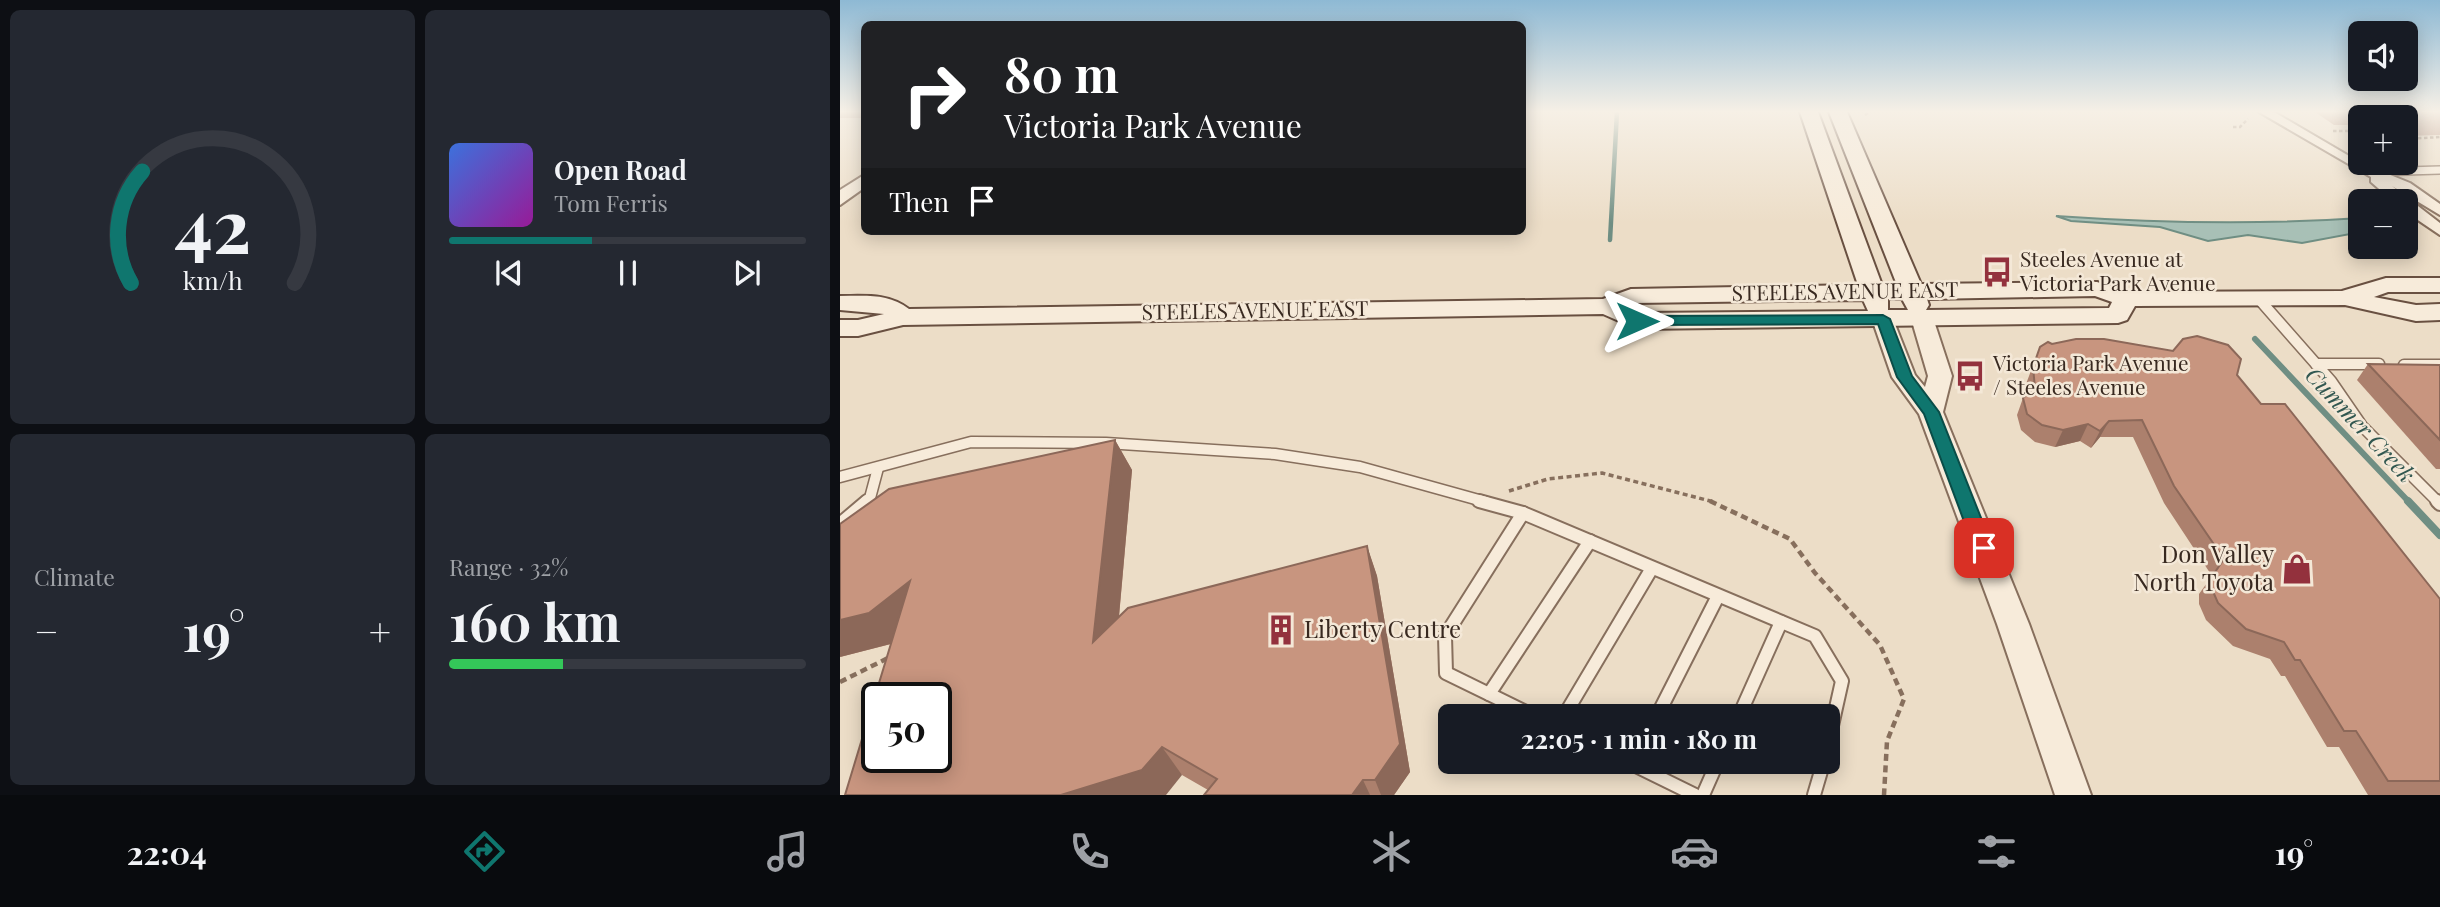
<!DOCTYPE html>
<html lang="en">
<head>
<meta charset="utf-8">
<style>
	body { margin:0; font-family:"Playfair Display",serif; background:#242831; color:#f1f3f6; height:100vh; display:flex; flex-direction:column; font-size:26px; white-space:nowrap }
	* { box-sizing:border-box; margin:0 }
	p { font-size:23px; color:#9ea1a6 }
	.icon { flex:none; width:38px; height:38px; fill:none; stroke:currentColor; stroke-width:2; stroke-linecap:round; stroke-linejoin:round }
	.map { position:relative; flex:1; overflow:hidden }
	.drawer { display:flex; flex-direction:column; gap:10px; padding:10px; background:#0d0f14; width:840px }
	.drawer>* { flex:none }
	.hud { position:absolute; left:21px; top:21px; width:665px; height:214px; border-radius:10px; box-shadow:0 4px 18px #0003; background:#202124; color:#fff; overflow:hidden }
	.tools { position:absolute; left:1508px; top:21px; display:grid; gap:14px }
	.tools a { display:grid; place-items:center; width:70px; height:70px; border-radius:10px; background:#171b24; box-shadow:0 4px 18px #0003; font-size:35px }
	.speed { position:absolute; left:21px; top:682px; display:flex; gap:14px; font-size:35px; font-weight:700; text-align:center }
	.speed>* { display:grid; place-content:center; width:91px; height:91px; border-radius:50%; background:#171b24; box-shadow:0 4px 18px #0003; line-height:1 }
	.speed .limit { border:4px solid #111; border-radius:10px; background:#fff; color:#111 }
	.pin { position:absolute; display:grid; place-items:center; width:60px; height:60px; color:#fff; margin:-30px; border-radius:14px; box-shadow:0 4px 10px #0006 }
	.me { position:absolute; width:77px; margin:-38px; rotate:90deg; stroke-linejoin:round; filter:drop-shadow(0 0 5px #0008) }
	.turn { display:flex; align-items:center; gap:24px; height:147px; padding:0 28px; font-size:32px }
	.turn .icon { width:91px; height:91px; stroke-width:2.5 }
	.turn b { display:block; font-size:49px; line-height:60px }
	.then { display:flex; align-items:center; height:66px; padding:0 28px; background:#0003; gap:14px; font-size:26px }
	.big { font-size:52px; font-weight:700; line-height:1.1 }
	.drawer .widget { flex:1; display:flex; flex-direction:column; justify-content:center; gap:10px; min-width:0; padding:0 24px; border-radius:10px; background:#242831 }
	.drawer .dial { align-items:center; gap:0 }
	.dial svg { height:182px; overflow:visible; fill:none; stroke:#363941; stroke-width:7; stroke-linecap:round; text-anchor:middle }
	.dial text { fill:#f1f3f6; stroke:none }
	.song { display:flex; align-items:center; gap:21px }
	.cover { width:84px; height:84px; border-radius:10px; background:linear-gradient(135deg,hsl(220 70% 55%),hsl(300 70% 35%)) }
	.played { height:7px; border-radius:4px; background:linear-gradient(90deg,#0f766e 40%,#363941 40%) }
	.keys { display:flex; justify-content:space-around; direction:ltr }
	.heat { display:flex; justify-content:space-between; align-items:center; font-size:38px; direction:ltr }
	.charge { height:10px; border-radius:5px; background:linear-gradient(90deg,#34c759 32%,#363941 0) }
	.drawer .tiles { flex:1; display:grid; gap:10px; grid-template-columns:repeat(2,1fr) }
	.trip { position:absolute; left:598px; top:704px; width:402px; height:70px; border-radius:10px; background:#171b24; box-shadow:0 4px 18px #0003; font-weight:700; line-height:70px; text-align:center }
	.tabs { display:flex; height:112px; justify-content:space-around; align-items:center; background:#090b0e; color:#9ea1a6 }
	.tabs .icon { width:49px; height:49px }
	.tabs .active { color:#0f766e }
	.tabs b { font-size:32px; color:#f1f3f6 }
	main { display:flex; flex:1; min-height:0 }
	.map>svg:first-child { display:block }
</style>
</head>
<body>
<main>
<section class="drawer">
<div class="tiles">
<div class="widget dial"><svg viewBox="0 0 100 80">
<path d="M14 69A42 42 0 1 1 86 69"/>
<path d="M14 69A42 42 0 0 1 19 20" stroke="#0f766e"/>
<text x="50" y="56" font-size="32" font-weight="700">42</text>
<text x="50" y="72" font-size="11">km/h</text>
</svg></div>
<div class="widget">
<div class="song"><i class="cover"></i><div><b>Open Road</b><p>Tom Ferris</p></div></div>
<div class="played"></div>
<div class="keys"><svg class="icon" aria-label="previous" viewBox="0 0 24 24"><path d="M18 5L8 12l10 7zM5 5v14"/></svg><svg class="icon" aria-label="pause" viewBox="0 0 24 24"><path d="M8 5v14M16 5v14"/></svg><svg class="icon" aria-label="next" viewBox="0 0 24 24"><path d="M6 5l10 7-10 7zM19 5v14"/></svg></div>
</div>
<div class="widget"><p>Climate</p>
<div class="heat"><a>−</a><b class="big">19°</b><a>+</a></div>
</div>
<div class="widget"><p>Range · 32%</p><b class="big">160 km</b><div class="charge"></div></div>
</div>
</section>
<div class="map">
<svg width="1600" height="795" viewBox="0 0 1600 795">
	<rect width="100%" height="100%" fill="#ecddc7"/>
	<path fill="#a8c0b6" stroke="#6f8e83" stroke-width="2" d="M1216,216C1317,223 1420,225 1521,218V232L1462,243L1408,235L1368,241L1320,227L1231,221Z"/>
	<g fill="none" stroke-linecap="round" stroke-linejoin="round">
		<path stroke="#6f8e83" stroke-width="4.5" d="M770,240L777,112"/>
		<path stroke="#6f8e83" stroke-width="6" d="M1415,339L1569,502"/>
		<path stroke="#6f8e83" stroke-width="8" d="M1568,501L1600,535"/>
		<g stroke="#876f5d" stroke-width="10">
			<path id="service-far2" d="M1531,172L1600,170"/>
		</g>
		<g stroke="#876f5d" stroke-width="13">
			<g id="service-far1">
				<path d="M1418,298L1491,381L1522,426L1598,502"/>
				<path d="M1476,364H1539"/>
				<path d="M1564,365H1600"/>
				<path d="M0,477L131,442L266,443L435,454L520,467L646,502"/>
				<path d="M25,502L30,498L38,468"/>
			</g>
		</g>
		<g stroke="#876f5d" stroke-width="16">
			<g id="service">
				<path d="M639,501L683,513L975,636L1002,681L989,739"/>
				<path d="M1597,501L1600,504"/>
				<path d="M683,513L605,636L606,673L694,716"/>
				<path d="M0,524L27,501"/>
				<path d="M649,694L750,541"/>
				<path d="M724,716L812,568"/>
				<path d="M817,716L878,596"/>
				<path d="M899,716L941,622"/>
				<path d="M786,761L855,795"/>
				<path d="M863,795L878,761"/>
				<path d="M974,795L984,761"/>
			</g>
		</g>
		<g stroke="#876f5d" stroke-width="4">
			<path id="minor" d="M1419,112H1434L1521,163L1570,183L1600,204V215L1552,186L1600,223V235L1566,212V201H1553L1531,182V177Z"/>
		</g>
		<g stroke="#876f5d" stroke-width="4">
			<g id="tertiary">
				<path d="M24,175V188L0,205V190Z"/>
				<path d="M1082,311L1093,318L1112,376L1103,412L1189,624L1251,795H1215L1157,624L1079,414L1052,377L1032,319L1043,312L1051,314L1075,375L1085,387L1088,376L1071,318Z"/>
			</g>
		</g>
		<g stroke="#695041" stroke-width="4">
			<path id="secondary" d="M960,112H978L1042,285H1057L989,112H1007L1081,284L1257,282L1288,292L1502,291L1546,278H1600V292H1548L1534,297L1576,305L1600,304V320L1576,321L1505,305L1295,306L1287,320L1278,323L797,329L763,314L63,325L18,336H0V320H18L44,314L0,310V296C26,296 48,293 69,309L763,299L791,289L1018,285ZM1255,296L1272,302L1269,308L1086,310L1089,305L1087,299ZM1048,299H1062L1068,310H1048ZM1023,300L1028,311L801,313L787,306L795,303Z"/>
		</g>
		<g stroke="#876f5d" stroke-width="2.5" stroke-dasharray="3.5 2.5" stroke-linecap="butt">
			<path d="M1025,115L1029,112"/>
			<path d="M1393,127H1400L1408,119"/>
			<path d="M1493,131H1521"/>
			<path d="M1566,139L1600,137"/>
		</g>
		<path stroke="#876f5d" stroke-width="3.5" stroke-dasharray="5 3.5" stroke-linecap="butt" d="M669,491L708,479L762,473L874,502"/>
		<g stroke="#876f5d" stroke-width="4.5" stroke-dasharray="7 4.5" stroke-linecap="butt">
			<path d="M870,501L950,539L975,573L1040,645L1064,699L1047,741L1044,795"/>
			<path d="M0,682L48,658"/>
		</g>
		<use href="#service-far2" stroke="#f7ebda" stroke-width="7"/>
		<use href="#service-far1" stroke="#f7ebda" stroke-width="10"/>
		<use href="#service" stroke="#f7ebda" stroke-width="12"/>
		<use href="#minor" fill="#f7ebda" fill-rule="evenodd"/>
		<use href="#tertiary" fill="#f7ebda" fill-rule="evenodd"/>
		<use href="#secondary" fill="#f7ebda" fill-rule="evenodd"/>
	</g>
	<g fill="#ac806d">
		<rect x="0" y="112" width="24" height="6"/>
		<path d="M1475,112H1600V135L1566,136V117H1521V125H1494Z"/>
		<path d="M1212,344L1397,375L1421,404L1600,599V795H1528L1499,747H1487L1445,676H1441L1430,659L1393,646L1366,620L1359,604V594L1372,576L1324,503L1293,437H1260L1251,448L1240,441L1215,447L1195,442L1181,430L1177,415L1183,398L1187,395L1186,384L1200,347Z"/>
		<path d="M1528,364L1600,365V469H1596L1517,380Z"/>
		<path d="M275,440L292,470L279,617L527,546L537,576L570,772L554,795H364L368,790L342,775L51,644L0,657Z"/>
	</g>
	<g fill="#8c6859">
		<path d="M1269,421L1260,437L1251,448L1260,431Z"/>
		<path d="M1248,424L1240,441L1215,447L1223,430Z"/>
		<path d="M275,440L292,470L274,671L253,642Z"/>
		<path d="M527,546L537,576L570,772L554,795H541L535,780Z"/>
		<path d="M70,581L58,642L0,657V620Z"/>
		<path d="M322,747L342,775L326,795H221Z"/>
		<path d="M523,780L530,795H512Z"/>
	</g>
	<g fill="#c8957f" stroke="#8c6859" stroke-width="2" fill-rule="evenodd">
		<path d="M1357,336L1388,345L1401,359L1397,375L1421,404H1445L1600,599V781H1548L1516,731H1504L1460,660H1455L1444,642L1406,629L1378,603L1371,587V578L1384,559L1334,486L1302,420L1269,421L1260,431L1248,424L1223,430L1202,425L1187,414L1183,398L1195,388L1193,367L1200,347L1208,342L1212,344L1236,339H1264L1333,351L1343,339Z"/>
		<path d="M1528,364L1600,365V440Z"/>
		<path d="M275,440L253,642L288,608L527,546L560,744L535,780H523L512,795H364L377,779L322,747L302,770L221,795H5L70,581L29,613L0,620V524L49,489ZM37,698H96V758H37Z"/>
	</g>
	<linearGradient id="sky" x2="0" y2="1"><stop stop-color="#8eb9d4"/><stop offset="0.5" stop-color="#f6f0e6"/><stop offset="1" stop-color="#f6f0e6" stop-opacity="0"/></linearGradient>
	<rect width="1600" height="223" fill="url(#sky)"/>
	<path fill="#0f766e" stroke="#0a4d48" stroke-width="2" d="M1043,315L1050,319L1072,376L1099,412L1153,548L1150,554H1137L1134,548L1084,414L1057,377L1038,324L797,325L790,321L797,316Z"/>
	<defs>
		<g id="bus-bare" transform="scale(2.415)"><path d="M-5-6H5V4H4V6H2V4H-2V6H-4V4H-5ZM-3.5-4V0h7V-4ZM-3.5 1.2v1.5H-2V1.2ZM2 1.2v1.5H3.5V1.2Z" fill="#93313d" stroke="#f4e8d7" stroke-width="2.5" paint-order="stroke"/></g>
		<g id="shop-bare" transform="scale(2.415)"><path d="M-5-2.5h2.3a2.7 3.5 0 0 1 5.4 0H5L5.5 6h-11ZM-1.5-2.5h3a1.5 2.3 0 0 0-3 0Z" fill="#93313d" stroke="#f4e8d7" stroke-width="2.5" paint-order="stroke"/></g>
		<g id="building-bare" transform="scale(2.415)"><path d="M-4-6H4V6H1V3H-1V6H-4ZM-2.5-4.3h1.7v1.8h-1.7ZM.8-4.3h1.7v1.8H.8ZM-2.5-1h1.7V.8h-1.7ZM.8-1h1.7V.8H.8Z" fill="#93313d" stroke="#f4e8d7" stroke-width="2.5" paint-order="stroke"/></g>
	</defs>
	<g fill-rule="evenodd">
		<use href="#bus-bare" x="1157" y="272"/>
		<use href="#bus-bare" x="1130" y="376"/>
		<use href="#shop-bare" x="1457" y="569"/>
		<use href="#building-bare" x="441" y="630"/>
	</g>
	<g text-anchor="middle" stroke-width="5" stroke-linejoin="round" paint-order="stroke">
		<g font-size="21" fill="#382920" stroke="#f4e8d7" text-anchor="start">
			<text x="1180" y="267">Steeles Avenue at<tspan x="1180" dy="24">Victoria Park Avenue</tspan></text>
			<text x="1153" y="371">Victoria Park Avenue<tspan x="1153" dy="24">/ Steeles Avenue</tspan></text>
		</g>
		<g font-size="21" fill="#382920" stroke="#f4e8d7">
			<text transform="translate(1005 292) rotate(-1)" y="7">STEELES AVENUE EAST</text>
			<text transform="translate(415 311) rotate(-1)" y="7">STEELES AVENUE EAST</text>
		</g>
		<g font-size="23" font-style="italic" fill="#315750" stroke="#f4e8d7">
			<text transform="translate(1520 425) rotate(47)" y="8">Cummer Creek</text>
		</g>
		<g font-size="24" fill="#382920" stroke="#f4e8d7" text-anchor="end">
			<text x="1434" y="563">Don Valley<tspan x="1434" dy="28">North Toyota</tspan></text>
			<text x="464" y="638" text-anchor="start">Liberty Centre</text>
		</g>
	</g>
</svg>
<div class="tools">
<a><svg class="icon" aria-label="sound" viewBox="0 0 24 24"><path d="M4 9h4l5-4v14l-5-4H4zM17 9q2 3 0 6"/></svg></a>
<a>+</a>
<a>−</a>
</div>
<div class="speed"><div class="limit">50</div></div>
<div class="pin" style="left:1144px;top:548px;background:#d93025"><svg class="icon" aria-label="arrive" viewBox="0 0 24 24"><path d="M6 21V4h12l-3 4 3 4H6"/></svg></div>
<svg class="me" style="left:797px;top:321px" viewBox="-20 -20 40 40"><path d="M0-17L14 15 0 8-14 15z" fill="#0f766e" stroke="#fff" stroke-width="4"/></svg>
<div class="trip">22:05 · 1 min · 180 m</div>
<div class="hud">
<div class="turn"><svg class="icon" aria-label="right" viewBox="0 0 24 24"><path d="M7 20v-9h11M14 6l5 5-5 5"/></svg><div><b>80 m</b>Victoria Park Avenue</div></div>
<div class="then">Then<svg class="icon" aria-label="arrive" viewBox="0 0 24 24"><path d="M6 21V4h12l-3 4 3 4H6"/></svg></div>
</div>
</div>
</main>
<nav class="tabs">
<b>22:04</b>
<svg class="icon active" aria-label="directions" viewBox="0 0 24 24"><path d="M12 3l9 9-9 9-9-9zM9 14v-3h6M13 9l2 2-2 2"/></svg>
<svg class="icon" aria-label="music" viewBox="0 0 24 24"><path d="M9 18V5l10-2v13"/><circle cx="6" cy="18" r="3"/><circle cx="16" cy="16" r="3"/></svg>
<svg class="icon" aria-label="phone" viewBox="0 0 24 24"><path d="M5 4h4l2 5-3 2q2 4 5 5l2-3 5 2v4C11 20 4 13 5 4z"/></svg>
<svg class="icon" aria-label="climate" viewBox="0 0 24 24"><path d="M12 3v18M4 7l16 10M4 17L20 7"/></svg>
<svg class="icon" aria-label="car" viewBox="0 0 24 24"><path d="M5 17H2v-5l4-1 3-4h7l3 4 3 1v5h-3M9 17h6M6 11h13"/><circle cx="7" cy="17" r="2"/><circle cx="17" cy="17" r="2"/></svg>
<svg class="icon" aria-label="filters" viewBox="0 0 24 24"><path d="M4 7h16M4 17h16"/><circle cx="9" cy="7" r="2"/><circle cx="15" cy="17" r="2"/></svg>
<b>19°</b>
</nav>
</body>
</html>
